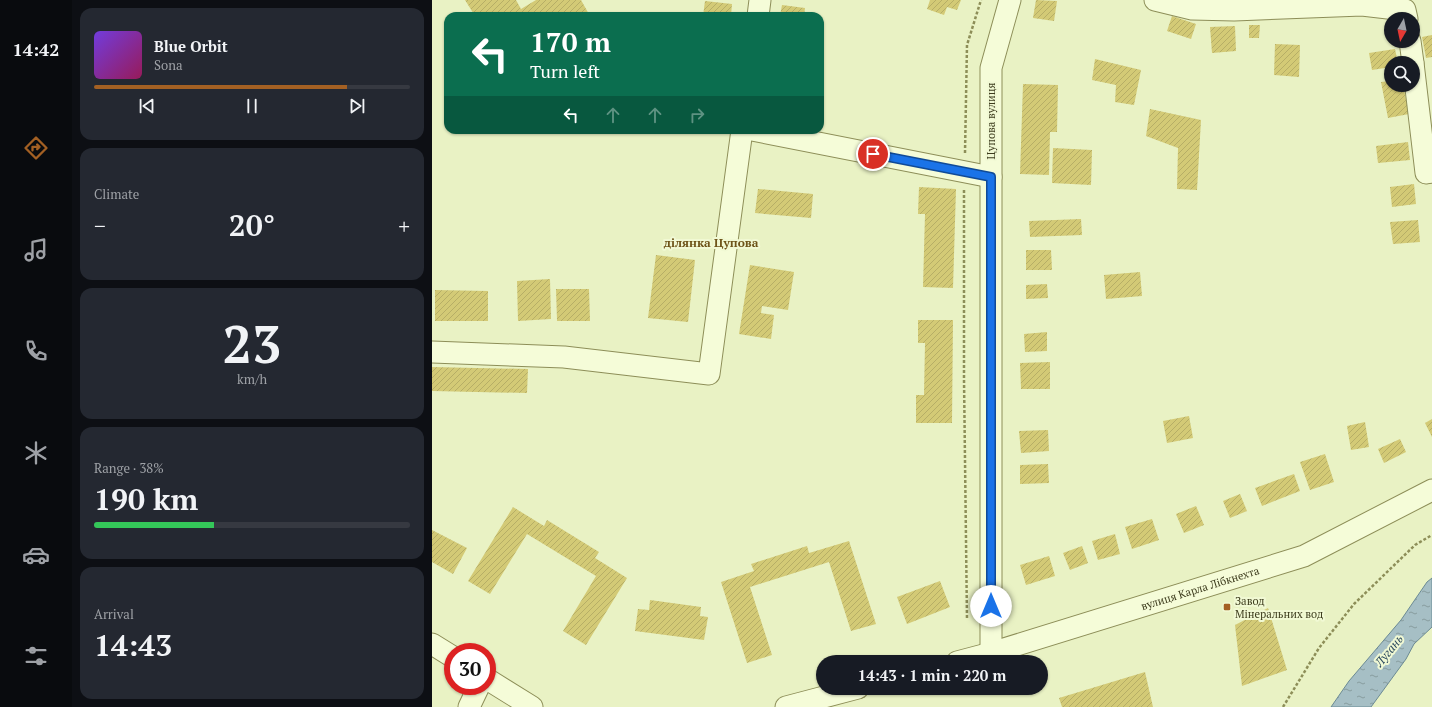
<!DOCTYPE html>
<html lang="en">
<head>
<meta charset="utf-8">
<style>
	body { margin:0; font-family:"PT Serif",serif; background:#242831; color:#f1f3f6; height:100vh; display:flex; flex-direction:column; font-size:15px; white-space:nowrap }
	* { box-sizing:border-box; margin:0 }
	p { font-size:13px; color:#9ea1a6 }
	.icon { flex:none; width:22px; height:22px; fill:none; stroke:currentColor; stroke-width:2; stroke-linecap:round; stroke-linejoin:round }
	.map { position:relative; flex:1; overflow:hidden }
	.sheet { display:flex; flex-direction:column; gap:8px; padding:8px; background:#0d0f14; width:360px }
	.sheet>* { flex:none }
	.top-card { position:absolute; left:12px; top:12px; width:380px; height:122px; border-radius:12px; box-shadow:0 1px 3px #0004; background:#0b6e4f; color:#fff; overflow:hidden }
	.needle { width:26px; rotate:189deg }
	.fabs { position:absolute; left:952px; top:12px; display:grid; gap:8px }
	.fabs a { display:grid; place-items:center; width:36px; height:36px; border-radius:50%; background:#171b24; box-shadow:0 1px 3px #0004; font-size:20px }
	.speed { position:absolute; left:12px; top:643px; display:flex; gap:8px; font-size:20px; font-weight:700; text-align:center }
	.speed>* { display:grid; place-content:center; width:52px; height:52px; border-radius:50%; background:#171b24; box-shadow:0 1px 3px #0004; line-height:1 }
	.speed .limit { border:6px solid #d22; background:#fff; color:#111 }
	.pin { position:absolute; display:grid; place-items:center; width:34px; height:34px; color:#fff; margin:-17px; border:2px solid #fff; border-radius:50%; box-shadow:0 1px 4px #0007 }
	.me { position:absolute; width:44px; margin:-22px; rotate:0deg; stroke-linejoin:round; filter:drop-shadow(0 0 3px #0008) }
	.turn { display:flex; align-items:center; gap:14px; height:84px; padding:0 20px; font-size:18px }
	.turn .icon { width:52px; height:52px; stroke-width:2.5 }
	.turn b { display:block; font-size:28px; line-height:34px }
	.lanes { display:flex; align-items:center; height:38px; padding:0 20px; background:#0003; justify-content:center; gap:20px; direction:ltr }
	.lanes .off { opacity:.35 }
	.big { font-size:30px; font-weight:700; line-height:1.1 }
	.sheet .widget { flex:1; display:flex; flex-direction:column; justify-content:center; gap:6px; min-width:0; padding:0 14px; border-radius:12px; background:#242831 }
	.sheet .dial { align-items:center; gap:0 }
	.dial b { font-size:52px; line-height:1 }
	.song { display:flex; align-items:center; gap:12px }
	.cover { width:48px; height:48px; border-radius:6px; background:linear-gradient(135deg,hsl(260 70% 55%),hsl(330 70% 35%)) }
	.played { height:4px; border-radius:2px; background:linear-gradient(90deg,#a36023 80%,#363941 80%) }
	.keys { display:flex; justify-content:space-around; direction:ltr }
	.heat { display:flex; justify-content:space-between; align-items:center; font-size:22px; direction:ltr }
	.charge { height:6px; border-radius:3px; background:linear-gradient(90deg,#34c759 38%,#363941 0) }
	.trip { position:absolute; left:384px; top:655px; width:232px; height:40px; border-radius:20px; background:#171b24; box-shadow:0 1px 3px #0004; font-weight:700; line-height:40px; text-align:center }
	main { display:flex; flex:1; min-height:0 }
	.tab-bar { display:flex; flex-direction:column; width:72px; justify-content:space-around; align-items:center; background:#090b0e; color:#9ea1a6 }
	.tab-bar .icon { width:28px; height:28px }
	.tab-bar .current { color:#a36023 }
	.tab-bar b { font-size:18px; color:#f1f3f6 }
	.map>svg:first-child { display:block }
</style>
</head>
<body>
<main>
<nav class="tab-bar">
<b>14:42</b>
<svg class="icon current" aria-label="directions" viewBox="0 0 24 24"><path d="M12 3l9 9-9 9-9-9zM9 14v-3h6M13 9l2 2-2 2"/></svg>
<svg class="icon" aria-label="music" viewBox="0 0 24 24"><path d="M9 18V5l10-2v13"/><circle cx="6" cy="18" r="3"/><circle cx="16" cy="16" r="3"/></svg>
<svg class="icon" aria-label="phone" viewBox="0 0 24 24"><path d="M5 4h4l2 5-3 2q2 4 5 5l2-3 5 2v4C11 20 4 13 5 4z"/></svg>
<svg class="icon" aria-label="climate" viewBox="0 0 24 24"><path d="M12 3v18M4 7l16 10M4 17L20 7"/></svg>
<svg class="icon" aria-label="car" viewBox="0 0 24 24"><path d="M5 17H2v-5l4-1 3-4h7l3 4 3 1v5h-3M9 17h6M6 11h13"/><circle cx="7" cy="17" r="2"/><circle cx="17" cy="17" r="2"/></svg>
<svg class="icon" aria-label="filters" viewBox="0 0 24 24"><path d="M4 7h16M4 17h16"/><circle cx="9" cy="7" r="2"/><circle cx="15" cy="17" r="2"/></svg>
</nav>
<section class="sheet">
<div class="widget">
<div class="song"><i class="cover"></i><div><b>Blue Orbit</b><p>Sona</p></div></div>
<div class="played"></div>
<div class="keys"><svg class="icon" aria-label="previous" viewBox="0 0 24 24"><path d="M18 5L8 12l10 7zM5 5v14"/></svg><svg class="icon" aria-label="pause" viewBox="0 0 24 24"><path d="M8 5v14M16 5v14"/></svg><svg class="icon" aria-label="next" viewBox="0 0 24 24"><path d="M6 5l10 7-10 7zM19 5v14"/></svg></div>
</div>
<div class="widget"><p>Climate</p>
<div class="heat"><a>−</a><b class="big">20°</b><a>+</a></div>
</div>
<div class="widget dial"><b>23</b><p>km/h</p></div>
<div class="widget"><p>Range · 38%</p><b class="big">190 km</b><div class="charge"></div></div>
<div class="widget"><p>Arrival</p><b class="big">14:43</b></div>
</section>
<div class="map">
<svg width="1000" height="707" viewBox="0 0 1000 707">
	<defs>
		<pattern id="water-ripples" width="26" height="14" patternUnits="userSpaceOnUse"><rect width="26" height="14" fill="#a6bfc5"/><path d="M2 4q2-2 4 0t4 0M15 11q2-2 4 0t4 0" fill="none" stroke="#889c9f"/></pattern>
		<pattern id="building-hatch" width="6" height="6" patternUnits="userSpaceOnUse"><rect width="6" height="6" fill="#d3ca76"/><path d="M-1 1l2-2M0 6l6-6M5 7l2-2" fill="none" stroke="#b6ae66"/></pattern>
	</defs>
	<rect width="100%" height="100%" fill="#e9f2c4"/>
	<path fill="url(#water-ripples)" stroke="#6b8a94" d="M1000,578V627L982,644L974,659L939,707H899L917,681L969,620L995,582Z"/>
	<g fill="url(#building-hatch)">
		<path d="M33,0H84L89,9L104,0H149L158,16H43Z"/>
		<path d="M498,0H529L525,10L515,7L512,15L495,9Z"/>
		<path d="M604,0L625,1L622,21L601,18Z"/>
		<path d="M273,1L300,4L299,16H271Z"/>
		<path d="M350,5L373,8L372,16H348Z"/>
		<path d="M740,16L764,24L759,39L735,31Z"/>
		<path d="M817,25H828L827,38H817Z"/>
		<path d="M803,26L804,51L780,53L778,27Z"/>
		<path d="M1000,35V57L994,58L990,37Z"/>
		<path d="M843,44L868,45L867,77L842,75Z"/>
		<path d="M963,49L966,63H959V67L940,70L937,53Z"/>
		<path d="M663,59L709,70L702,105L683,102L684,85L660,80Z"/>
		<path d="M959,81V85H971L977,114L956,118L949,82Z"/>
		<path d="M591,84L626,85L625,132H618L617,175L588,174Z"/>
		<path d="M718,109L769,120L765,190L745,189L746,148L714,136Z"/>
		<path d="M976,142L978,160L946,163L944,146Z"/>
		<path d="M621,148L660,150L659,185L620,183Z"/>
		<path d="M982,184L984,204L960,207L958,187Z"/>
		<path d="M487,187L524,189L521,288L491,287L493,214H486Z"/>
		<path d="M326,189L381,194L379,218L323,213Z"/>
		<path d="M649,219L650,235L598,237L597,221Z"/>
		<path d="M986,220L988,242L961,244L958,222Z"/>
		<path d="M594,250H619L620,270H594Z"/>
		<path d="M224,255L263,260L256,322L216,318Z"/>
		<path d="M318,265L362,272L356,310L330,306L329,313L342,315L339,339L307,334Z"/>
		<path d="M708,272L710,296L674,299L672,275Z"/>
		<path d="M118,279L119,319L86,321L85,281Z"/>
		<path d="M615,284L616,298L594,299V285Z"/>
		<path d="M124,289H157L158,321H125Z"/>
		<path d="M3,290L56,291V321H3Z"/>
		<path d="M486,320H521L520,423H484V395H492L493,343H486Z"/>
		<path d="M615,332V351L593,352L592,334Z"/>
		<path d="M618,362V389H589L588,363Z"/>
		<path d="M0,367L96,369L95,393L0,391Z"/>
		<path d="M757,416L761,438L735,443L731,421Z"/>
		<path d="M1000,419V437L993,423Z"/>
		<path d="M933,422L937,447L919,450L915,426Z"/>
		<path d="M616,430L617,451L589,453L587,431Z"/>
		<path d="M968,439L974,452L952,463L946,449Z"/>
		<path d="M893,454L902,482L878,490L868,462Z"/>
		<path d="M616,464L617,483L588,484V465Z"/>
		<path d="M862,474L868,491L830,506L823,488Z"/>
		<path d="M808,494L815,511L798,518L791,501Z"/>
		<path d="M764,506L772,525L752,533L744,514Z"/>
		<path d="M81,507L112,526L115,520L167,552L163,558L195,578L154,645L131,631L164,576L95,534L58,594L36,581Z"/>
		<path d="M720,519L727,540L700,549L693,527Z"/>
		<path d="M0,530L35,548L21,574L0,562Z"/>
		<path d="M683,534L688,554L666,560L660,541Z"/>
		<path d="M417,541L444,624L419,631L397,562L318,587L340,655L315,663L289,582L322,571L319,564L375,546L377,553Z"/>
		<path d="M650,546L656,563L638,570L631,553Z"/>
		<path d="M617,556L623,576L594,585L588,565Z"/>
		<path d="M508,581L518,607L475,624L465,597Z"/>
		<path d="M218,600L269,607L268,616L276,617L272,640L203,631L206,609L217,610Z"/>
		<path d="M836,608L855,670L810,686L803,625Z"/>
		<path d="M713,672L721,707H630L627,698Z"/>
	</g>
	<g fill="none" stroke-linecap="round" stroke-linejoin="round">
		<g stroke="#8d8e58" stroke-width="23">
			<g id="minor">
				<path d="M723,0L760,9L802,10L930,5L973,10L975,19"/>
				<path d="M326,16L328,0"/>
				<path d="M978,41L981,63"/>
				<path d="M981,63L994,173L1000,172"/>
				<path d="M320,130L559,177"/>
				<path d="M0,352L132,357L277,374L310,130"/>
				<path d="M0,644L21,657"/>
				<path d="M559,653V68L578,0"/>
				<path id="s1" d="M525,662L559,653L872,556L1000,490"/>
				<path d="M55,679L100,707"/>
				<path d="M37,707L47,686"/>
				<path d="M354,707L426,688"/>
			</g>
		</g>
		<g stroke="#8d8e58" stroke-width="2.5" stroke-dasharray="3 2" stroke-linecap="butt">
			<path d="M533,153L535,45L549,0"/>
			<path d="M532,190V379L535,620"/>
			<path d="M851,707L887,648L922,604L983,545L1000,535"/>
		</g>
		<use href="#minor" stroke="#f5fcd8" stroke-width="21"/>
	</g>
	<g fill="none" stroke-linecap="round" stroke-linejoin="round">
		<g stroke="#114b97" stroke-width="10">
			<path id="route" d="M441,154L559,177V606"/>
		</g>
		<use href="#route" stroke="#1a73e8" stroke-width="7"/>
	</g>
	<rect fill="#a36023" stroke="#f1f9d4" stroke-width="1.5" x="791" y="603" width="8" height="8" rx="2"/>
	<g text-anchor="middle" stroke-width="4" stroke-linejoin="round" paint-order="stroke">
		<g font-size="11" fill="#3d3c1d" stroke="#f1f9d4">
			<text transform="translate(559 121) rotate(-90)" y="4">Цупова вулиця</text>
			<text dy="4" stroke="none"><textPath href="#s1" startOffset="254">вулиця Карла Лібкнехта</textPath></text>
		</g>
		<g font-size="11" fill="#3d3c1d" stroke="#f1f9d4" text-anchor="start">
			<text x="803" y="605">Завод<tspan x="803" dy="13">Мінеральних вод</tspan></text>
		</g>
		<g font-size="12" font-weight="bold" fill="#6e5419" stroke="#f1f9d4">
			<text x="279" y="247">ділянка Цупова</text>
		</g>
		<g font-size="12" font-style="italic" fill="#2b495e" stroke="#f1f9d4">
			<text transform="translate(957 651) rotate(-51)" y="4">Лугань</text>
		</g>
	</g>
</svg>
<div class="fabs">
<a><svg class="needle" viewBox="-14 -14 28 28"><path d="M0-13l5 13h-10z" fill="#e53935"/><path d="M0 13l5-13h-10z" fill="#9ea1a6"/></svg></a>
<a><svg class="icon" aria-label="search" viewBox="0 0 24 24"><circle cx="10" cy="10" r="6"/><path d="M15 15l6 6"/></svg></a>
</div>
<div class="speed"><div class="limit">30</div></div>
<div class="pin" style="left:441px;top:154px;background:#d93025"><svg class="icon" aria-label="arrive" viewBox="0 0 24 24"><path d="M6 21V4h12l-3 4 3 4H6"/></svg></div>
<svg class="me" style="left:559px;top:606px" viewBox="-20 -20 40 40"><circle r="19" fill="#fff"/><path d="M0-13L10 11 0 6-10 11z" fill="#1a73e8"/></svg>
<div class="trip">14:43 · 1 min · 220 m</div>
<div class="top-card">
<div class="turn"><svg class="icon" aria-label="left" viewBox="0 0 24 24"><path d="M17 20v-9H6M10 6l-5 5 5 5"/></svg><div><b>170 m</b>Turn left</div></div>
<div class="lanes"><svg class="icon" aria-label="left" viewBox="0 0 24 24"><path d="M17 20v-9H6M10 6l-5 5 5 5"/></svg><svg class="icon off" aria-label="ahead" viewBox="0 0 24 24"><path d="M12 20V5M6 11l6-6 6 6"/></svg><svg class="icon off" aria-label="ahead" viewBox="0 0 24 24"><path d="M12 20V5M6 11l6-6 6 6"/></svg><svg class="icon off" aria-label="right" viewBox="0 0 24 24"><path d="M7 20v-9h11M14 6l5 5-5 5"/></svg></div>
</div>
</div>
</main>
</body>
</html>
